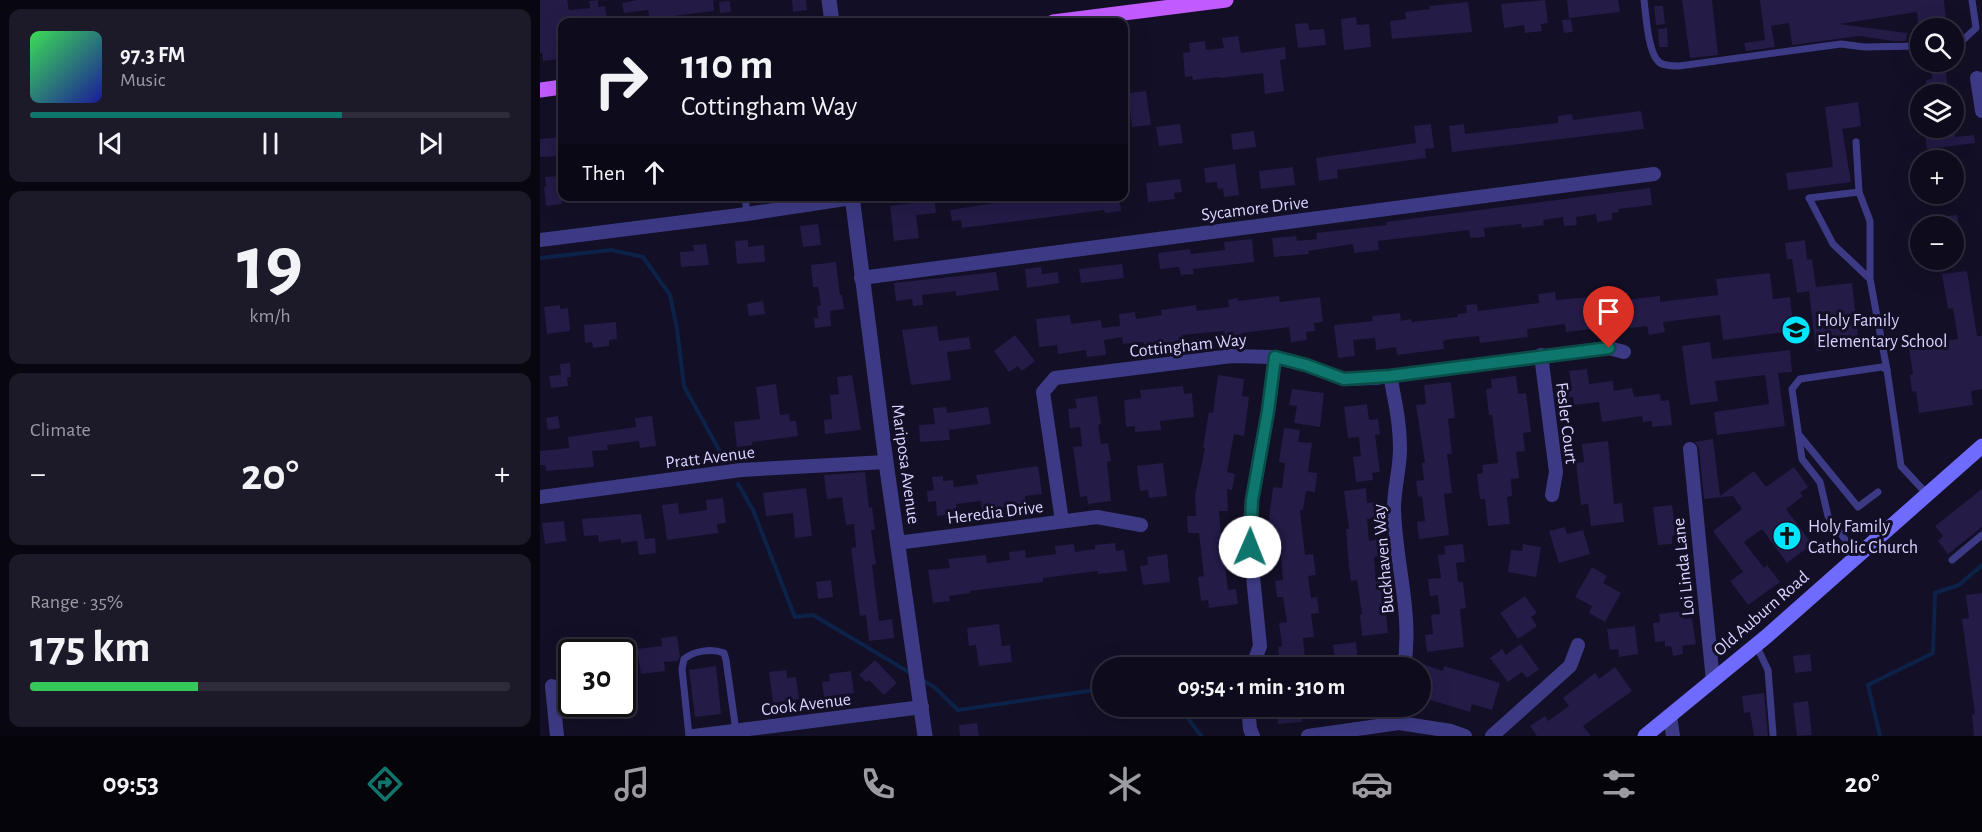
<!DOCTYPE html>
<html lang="en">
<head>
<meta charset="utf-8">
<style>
	body { margin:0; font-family:"Alegreya Sans",sans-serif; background:#1c1929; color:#f1f3f6; height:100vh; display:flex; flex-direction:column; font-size:22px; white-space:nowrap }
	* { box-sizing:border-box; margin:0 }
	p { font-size:20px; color:#9b9ba3 }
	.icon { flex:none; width:33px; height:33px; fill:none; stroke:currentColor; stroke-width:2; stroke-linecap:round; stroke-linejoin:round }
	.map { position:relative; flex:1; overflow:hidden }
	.drawer { display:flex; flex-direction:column; gap:9px; padding:9px; background:#08060f; width:540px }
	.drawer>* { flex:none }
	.hud { position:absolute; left:18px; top:18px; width:570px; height:183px; border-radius:12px; box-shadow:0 6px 24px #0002,0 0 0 2px #2e2b3b; background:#0e0b1c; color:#f1f3f6; overflow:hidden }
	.buttons { position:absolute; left:1370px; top:18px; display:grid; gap:12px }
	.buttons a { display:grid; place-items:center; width:54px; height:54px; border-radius:50%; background:#0e0b1c; box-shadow:0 6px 24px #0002,0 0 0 2px #2e2b3b; font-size:30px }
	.speed { position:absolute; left:18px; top:639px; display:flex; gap:12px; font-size:30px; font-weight:700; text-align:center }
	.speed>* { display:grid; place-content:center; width:78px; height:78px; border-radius:50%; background:#0e0b1c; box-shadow:0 6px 24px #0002,0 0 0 2px #2e2b3b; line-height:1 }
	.speed .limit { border:3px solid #111; border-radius:9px; background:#fff; color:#111 }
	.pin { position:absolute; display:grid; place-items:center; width:51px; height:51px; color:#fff; margin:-62px -26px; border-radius:50% 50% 50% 0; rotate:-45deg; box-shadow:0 0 6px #0007 }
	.pin .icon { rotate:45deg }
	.me { position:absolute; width:66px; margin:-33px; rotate:1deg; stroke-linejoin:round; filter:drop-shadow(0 0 4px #0008) }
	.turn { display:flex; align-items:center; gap:21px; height:126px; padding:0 24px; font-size:27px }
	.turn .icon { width:78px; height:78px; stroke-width:2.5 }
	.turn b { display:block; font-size:42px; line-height:51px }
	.then { display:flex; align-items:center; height:57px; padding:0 24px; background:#0003; gap:12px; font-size:22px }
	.big { font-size:45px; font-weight:700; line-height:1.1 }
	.drawer .widget { flex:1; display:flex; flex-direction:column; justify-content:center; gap:9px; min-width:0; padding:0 21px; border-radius:12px; background:#1c1929 }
	.drawer .dial { align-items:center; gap:0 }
	.dial b { font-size:78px; line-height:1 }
	.song { display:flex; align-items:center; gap:18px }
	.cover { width:72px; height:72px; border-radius:9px; background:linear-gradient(135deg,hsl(130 70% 55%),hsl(240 70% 35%)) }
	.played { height:6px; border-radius:3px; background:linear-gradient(90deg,#0f766e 65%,#2e2b3b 65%) }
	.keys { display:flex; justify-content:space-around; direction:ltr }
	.heat { display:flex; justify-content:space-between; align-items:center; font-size:33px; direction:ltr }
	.charge { height:9px; border-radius:4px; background:linear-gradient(90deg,#34c759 35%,#2e2b3b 0) }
	.trip { position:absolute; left:552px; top:657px; width:339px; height:60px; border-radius:30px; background:#0e0b1c; box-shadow:0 6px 24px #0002,0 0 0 2px #2e2b3b; font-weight:700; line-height:60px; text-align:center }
	.dock { display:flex; height:96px; justify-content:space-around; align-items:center; background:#06040b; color:#9b9ba3 }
	.dock .icon { width:42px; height:42px }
	.dock .on { color:#0f766e }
	.dock b { font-size:27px; color:#f1f3f6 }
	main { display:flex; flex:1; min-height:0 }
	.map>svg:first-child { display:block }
</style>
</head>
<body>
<main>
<section class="drawer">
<div class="widget">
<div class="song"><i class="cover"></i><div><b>97.3 FM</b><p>Music</p></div></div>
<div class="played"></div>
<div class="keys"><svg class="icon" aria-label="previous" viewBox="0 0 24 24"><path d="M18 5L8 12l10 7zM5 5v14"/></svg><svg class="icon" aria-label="pause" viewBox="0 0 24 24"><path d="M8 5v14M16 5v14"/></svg><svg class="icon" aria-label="next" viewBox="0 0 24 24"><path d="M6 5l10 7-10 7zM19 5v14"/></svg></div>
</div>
<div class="widget dial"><b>19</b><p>km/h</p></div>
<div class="widget"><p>Climate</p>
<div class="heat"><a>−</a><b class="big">20°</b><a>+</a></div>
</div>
<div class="widget"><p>Range · 35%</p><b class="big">175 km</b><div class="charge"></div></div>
</section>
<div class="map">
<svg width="1442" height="736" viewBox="0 0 1442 736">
	<rect width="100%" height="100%" fill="#130f26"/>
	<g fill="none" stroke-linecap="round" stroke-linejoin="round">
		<g stroke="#0c2248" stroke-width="4">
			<path d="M0,258L71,250L103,257L130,295L137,329L144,386L185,461"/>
			<path d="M198,484L213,510L255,617L273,615L372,674"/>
			<path d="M381,679L394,687L418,710L562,689"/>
			<path d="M639,706L661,736"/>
			<path d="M1340,736L1328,685L1393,653L1395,593L1419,585L1442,565"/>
		</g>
	</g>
	<g fill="#241b47">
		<path d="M0,0H27L29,10L50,8L49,1L58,0V7L65,6L67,21L60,22H22V50H18L19,59L3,61L2,53H0Z"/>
		<path d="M97,0H173L174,11L126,17L127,22H110L108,10L84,13L82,3Z"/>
		<path d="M252,0H266L267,10L253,12Z"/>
		<path d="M1005,0L1008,23L1001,24L1002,31L985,33L984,25L964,28L961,4Z"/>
		<path d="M1027,0H1078L1080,12L1029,18Z"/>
		<path d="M1142,0H1172L1178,55L1150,58Z"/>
		<path d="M1220,0H1404L1406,22L1378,25L1377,12L1299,24L1367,33L1366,41H1353L1319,36L1252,45L1249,23L1231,26L1235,47L1206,51L1204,43L1225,40Z"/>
		<path d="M190,1L191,12L180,13L179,2Z"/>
		<path d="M928,2L932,32L852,39L850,21L866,19L865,12L890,9L889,6Z"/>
		<path d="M1114,6H1123L1125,24L1116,25Z"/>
		<path d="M816,17L817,25L829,24L831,47L804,50L801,19Z"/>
		<path d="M1031,19L1033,32L1024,33L1022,20Z"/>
		<path d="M768,23L769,30L784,29L786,45L758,48L755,24Z"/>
		<path d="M1127,28L1128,47H1119L1118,29Z"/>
		<path d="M698,36L701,53L745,47L746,59L740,60L744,91L725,94L723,73L680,78L679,77L653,80L652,76L645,77L643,53L650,52L649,43L665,41L666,50L684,48L682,38Z"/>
		<path d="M1406,71L1408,92L1388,94L1386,80L1392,79V73Z"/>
		<path d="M606,91L611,125L592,127L588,93Z"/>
		<path d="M1318,102L1321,126L1302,129L1311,182L1248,190L1246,173L1293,167L1285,107Z"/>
		<path d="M1101,111L1104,129L912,152L909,126L924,124L925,134L1018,123V116L1032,114L1033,120Z"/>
		<path d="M640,124L643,143L619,146L616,127Z"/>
		<path d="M891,124L894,148L885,149L886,158L797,170L798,178L779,181L776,158L876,143L874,126Z"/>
		<path d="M1384,128H1414L1415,137L1434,135L1435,143L1387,149Z"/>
		<path d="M714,131L716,147L693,150L691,134Z"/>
		<path d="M22,137V156L0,157V139Z"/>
		<path d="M695,164L699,195L684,197L683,188L678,189L677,182L666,183L664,168Z"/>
		<path d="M753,167L755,185L721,189L719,171Z"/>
		<path d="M19,176L22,204L6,206L4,187H6L5,177Z"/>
		<path d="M640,179L642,192L634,193L635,199L608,202L606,183Z"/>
		<path d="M1110,188L1112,205L1078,209L1079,212L1072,213V220L1057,222L1056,214L1036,217L1037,225L1024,226L1023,217L1003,220L1004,225L982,228L981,224L944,228L945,237L930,238L929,230L838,241L839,250L814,253L813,244L768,251L769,254L734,257L732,238L756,236L757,241L777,239L776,233L847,225L846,222Z"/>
		<path d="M501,196H579L581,211L565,213L564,210L422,228L421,220L412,221L410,210Z"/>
		<path d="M394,197L396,213L376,215L379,238L354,241L350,206L379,202V199Z"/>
		<path d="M1417,215L1419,226H1389L1388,218Z"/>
		<path d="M278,224L281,245L263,247L260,226Z"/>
		<path d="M712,239L714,262L653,269L654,274L641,275L639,267L620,269L618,253L650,249L651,254L685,250L684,242Z"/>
		<path d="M208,240V247L224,245L225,262L197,264L195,241Z"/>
		<path d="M1265,240L1267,260L1272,259L1276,287L1312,283L1319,346L1276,351L1269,291L1257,293L1252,259H1247L1245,243Z"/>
		<path d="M166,244L169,265L141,267L140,252L154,251L153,245Z"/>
		<path d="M296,262L300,295H302L304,309L290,311L291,326L275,328L274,318H278L277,306L281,305L278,287H273L271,265Z"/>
		<path d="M582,264L584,278L541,283L539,269Z"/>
		<path d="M501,267L502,274L518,272L519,283L487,288L485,269Z"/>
		<path d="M1427,271L1437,336H1442V389L1431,391L1433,405L1379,413L1376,391L1372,392L1370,375L1373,374L1369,349L1384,347L1383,344L1418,339L1413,308L1408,309L1402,274Z"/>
		<path d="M456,272L459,290L416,296V291L382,295L383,305L373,306L372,299L356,301L354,283Z"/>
		<path d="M1230,273L1233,299L1250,297L1254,331L1183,340L1180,315L1123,322L1125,332L1109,335L1107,326L1090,328L1089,316L1068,318L1069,327L1026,332L1025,324L995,328L987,329L988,337L940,343L939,336L911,339L903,341L904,349L857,355L856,347L836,350L835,338L813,340L815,356L798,358L794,325L833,321L832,316L860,313L861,321L871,319L872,322L918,317V314L927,313L926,305L937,304L938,311L999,303L998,294L1015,292L1016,300L1074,295L1075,301L1120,296V302L1178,295L1176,279Z"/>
		<path d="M739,296L740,302L780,297L783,322L774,323L775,331L766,332L767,340L751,342L749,327L702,333V337L685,339L684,331L642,335L644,344L605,349L603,342L583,344L582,337L564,340L566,355L547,357L546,350L518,354L517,345L499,347L496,319L530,315L531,324L561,320L562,328L580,326L579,314L595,312L596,319L622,315L621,310L656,305L657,311L689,307L688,300L697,298L698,301Z"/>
		<path d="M223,301L225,314L209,316L207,304Z"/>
		<path d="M20,305V309L28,308L30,331L7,334L4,307Z"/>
		<path d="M76,322L77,339L69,340V346L53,348L52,342L45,343L44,325Z"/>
		<path d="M397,326L399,341L429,337L431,349L407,352L411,380L371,385L362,330Z"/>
		<path d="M475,335L495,361L482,371L478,366L469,372L454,351Z"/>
		<path d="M1170,342L1172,359L1250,350L1252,372L1238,373L1245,426L1177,435L1174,412L1229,404L1225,375L1175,381L1178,401L1150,405L1142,346Z"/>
		<path d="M30,363L31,377H27L28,386L11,388L9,376L21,375L20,364Z"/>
		<path d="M1047,369L1049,384L1073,381L1074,391L1092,388L1094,397L1120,394L1121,401L1129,400L1132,425L1112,427V421L1103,422L1102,416L1062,422L1059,402L1034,405L1033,397L1025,398L1024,389L1032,388L1029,371Z"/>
		<path d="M312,375L321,430L285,434L284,420L292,419L290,395L299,394L297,377Z"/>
		<path d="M678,375L704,379L702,396L709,397L704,436L694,434L687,472L695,474L692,490L687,489L688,511H679L682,546L691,545L693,564L685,565L688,590L696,589L698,604L669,608L668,600L661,601L658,577L664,576L659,533H648L647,516H656L655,495L665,448L663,447L669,412L673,413Z"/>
		<path d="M976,376L978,394L986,393L991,432L983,433L985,451L976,452L979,478L971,479L972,496L967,497L970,524L948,526L945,499H940L937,474L943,473L942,465L958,463L952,415H949L946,389L952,388L951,379Z"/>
		<path d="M911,382L915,418L908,419L912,454H907L912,493L904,494L909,535L879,539L877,522L885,521L882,496L878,497L876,481L884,480L882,463H885L876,405L886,404L884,385Z"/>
		<path d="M236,384L240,415L249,414L250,421H256L258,436L212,442V445L197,447L194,422L220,419L216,387Z"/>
		<path d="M643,386L644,394L652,393L654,417L620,421L621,430L595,432V426L586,427L584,400L601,398L600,390Z"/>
		<path d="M752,389L784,393L780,427L754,423L757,406L749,405Z"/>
		<path d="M557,396L561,424L558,425L561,444L568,443L571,461L567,462L571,501L548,504L547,496L540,497L533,447L542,446L540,427L530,428L528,409L537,408L535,399Z"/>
		<path d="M827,404L829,420L838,419L840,434L835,435L840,472L832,473L833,480L816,482L813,457L821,456L819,437L808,438L804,407Z"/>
		<path d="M406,407L407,413L448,407L451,424L409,430L410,440L380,442L379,425L395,424L393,408Z"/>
		<path d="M18,416L20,428L8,430L6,418Z"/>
		<path d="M112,416L116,446L100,448L99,441L67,445L68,450L52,451L54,467L6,471L5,465H0V451L29,448L28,437L96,427L95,418Z"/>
		<path d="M744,428L760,430L758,442L772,443L768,472L777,473L775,492L766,491L763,510H760L765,555L773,554L776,575L768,576L771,598L777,597L779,613L771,614L774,637L763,638L766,668H740L738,647L742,646L739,623L747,622L743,597H737L735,581L743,580L739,535L731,536L729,518L733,487L742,488L745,463L739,462Z"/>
		<path d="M1173,439L1180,496L1214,471L1226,487L1254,467L1268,487L1260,493L1263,496L1246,509L1272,544L1247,563L1222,529L1204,542L1224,568L1227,565L1240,582L1208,605L1190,581L1203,572L1173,531L1202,509L1193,496L1164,499L1159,448L1155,442Z"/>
		<path d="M1068,441L1074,504L1082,503L1084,522L1051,526L1048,504L1041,505L1036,463L1044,462L1042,444Z"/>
		<path d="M623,463L627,496L609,498L608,490L600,491L597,466Z"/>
		<path d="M498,466L502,494L485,496L486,505L442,510L441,501L416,504L417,514L397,516L396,501L388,502L387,491L394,490L392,477L403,476V481L413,480L414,487L438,484L436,475Z"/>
		<path d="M325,472L329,508L332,507L335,530H331L336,564L332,565L339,621L352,619L354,638L329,641L326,615L320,616L311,548L316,547L314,524L306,525L302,497L287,499L284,475Z"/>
		<path d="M266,488L272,536L255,538L253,513L226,516L223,493Z"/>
		<path d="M826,488L827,503L835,502L837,518L827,519L829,541L839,539L841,556L834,557L836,580L844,579L846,594L844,595L848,633L822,636L820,615L822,614L817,580L811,581L809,567L806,529H809L804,491Z"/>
		<path d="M1442,489V527L1408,554L1398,541L1403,536L1395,526Z"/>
		<path d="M183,498L186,523L177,524L178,533L127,540L122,505L138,503L139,514L167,510L166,500Z"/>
		<path d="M1132,505L1136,535L1132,536V544L1118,545L1113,507Z"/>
		<path d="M101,514L105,539L115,538L116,553L99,555L97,541L81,543V539L59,542L58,535L44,536L42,519Z"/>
		<path d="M24,521L26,541L5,544L2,523Z"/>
		<path d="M1025,527L1027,534L1043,530L1050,554L1019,563L1009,531Z"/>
		<path d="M575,543L576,551L584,550L587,571L558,574V571L503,578V582L430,591V593L409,596L410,601L393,603L388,570L410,568L408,559L446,555L447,563L470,560L469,552L485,550L486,558L516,554L515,546L534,544L535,552L555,549V545Z"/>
		<path d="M923,544L925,562L916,563L918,582H923L926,608L920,609L924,647L887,652L885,635L893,634L891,615L900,614L898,595L890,596L888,579L901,578L898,555L905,554L904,546Z"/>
		<path d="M983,544L1001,547L996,577L968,572L971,550L982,551Z"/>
		<path d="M627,554L630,582L603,585L600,566L608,565L607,557Z"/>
		<path d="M1052,567L1067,576L1063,583L1081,593L1065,622L1049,613L1052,606L1035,597Z"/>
		<path d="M291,580L293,597L278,599L276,582Z"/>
		<path d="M1442,593V736H1434L1432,715L1435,714L1422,619L1429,618L1426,595Z"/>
		<path d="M985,596L997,613L991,617L997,626L978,639L960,613Z"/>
		<path d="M1143,611L1144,619L1152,618L1156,644L1142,646L1143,654L1133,656L1131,646L1125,647V641L1115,642L1113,623L1120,622L1119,614Z"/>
		<path d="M459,624L462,646L470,645L472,662L439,666L436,645L429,646L427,628Z"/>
		<path d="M1095,626L1098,654L1079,657L1078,649L1070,650L1067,629Z"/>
		<path d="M137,636L140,656L138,661L124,662L125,671L101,674L97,649L122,646L121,638Z"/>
		<path d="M816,642L819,668H796L793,645Z"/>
		<path d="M981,644L999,669L987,678L982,672L968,682L950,658L962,649L966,655Z"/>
		<path d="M1270,654L1272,671L1255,673L1253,656Z"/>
		<path d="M335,660L357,683L344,695L329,680L326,682L319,675Z"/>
		<path d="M880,663L903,671L904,666L960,683L952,710L932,704L930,712L887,699L890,691L880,688Z"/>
		<path d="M176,666L181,714L155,717L149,670Z"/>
		<path d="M1075,667L1092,691L1043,726L1051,736H997L990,726L1005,716L1008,721L1029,706L1023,698L1055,673L1059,679Z"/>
		<path d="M246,670L247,678L256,677L259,699L233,703L229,672Z"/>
		<path d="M311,671L314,693L284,697L282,682L290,681L289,674Z"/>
		<path d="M1224,693L1228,736H1214L1210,712L1204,713L1202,696Z"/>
		<path d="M1268,701L1272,735L1257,736L1253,703Z"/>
		<path d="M29,704H43L45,713L30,715Z"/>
		<path d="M736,706H761L762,722L738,724Z"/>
		<path d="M437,723L439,736H420L419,725Z"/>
	</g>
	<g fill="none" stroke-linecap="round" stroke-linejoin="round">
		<g stroke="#3d3a85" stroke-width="7">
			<path d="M1104,0C1106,15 1108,55 1120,63C1126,66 1133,66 1139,66L1301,44L1324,47L1380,46"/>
			<path d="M1413,42L1422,41L1436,28L1432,0"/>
			<path d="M1316,142L1319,192"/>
			<path d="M205,196L207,214"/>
			<path d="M1330,279L1293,244L1269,198L1319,192L1330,221V279L1347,370"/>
			<path d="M1260,436L1318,507L1338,492"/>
			<path d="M1317,556L1288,516L1280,482L1262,459L1252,389L1260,379L1342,367L1347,370L1361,466L1387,494"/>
			<path d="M1412,560L1442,535"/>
			<path d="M1216,645L1228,670L1233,734"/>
			<path d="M149,736L142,669L144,659C154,651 171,648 184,653L186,660L196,731"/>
		</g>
		<g stroke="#3d3a85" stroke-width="14">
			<path d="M1437,78L1442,111"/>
			<path d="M0,240L207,214L312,198"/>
			<path d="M321,278L1114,174"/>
			<path d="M1001,355L1016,472L1012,495"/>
			<path d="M850,376C855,400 860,424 860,449C860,469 854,488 854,508C855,562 873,613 864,668"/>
			<path d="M1150,449L1173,681"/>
			<path d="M0,497L201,470L346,462"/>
			<path d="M522,521L503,392L515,378L692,356L735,357L766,365L804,379L835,378L1069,348L1084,352"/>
			<path d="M357,543L557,517L601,525"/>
			<path d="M712,668L720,646L710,547V524L712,500L728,411L735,357"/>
			<path d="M12,686L17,736"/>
			<path d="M708,706L710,729L713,736"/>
			<path d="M859,706V723"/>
			<path d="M1130,716L1133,736"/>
			<path d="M154,736L382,707"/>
			<path d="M768,736L859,723L911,731L925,736"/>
			<path d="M952,736L1030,666L1038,645"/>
		</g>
		<g stroke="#3d3a85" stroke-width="15">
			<path d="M289,0L292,22"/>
			<path d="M312,196L346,462L385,736"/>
		</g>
		<path stroke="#6f6bff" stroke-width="15" d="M1105,736L1227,636L1442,446"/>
		<g stroke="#c25bff" stroke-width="15">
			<path d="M513,22L686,0"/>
			<path d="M0,90L22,87"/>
		</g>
	</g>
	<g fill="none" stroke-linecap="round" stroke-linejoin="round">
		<g stroke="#0a4d48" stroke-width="15">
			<path id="route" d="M710,547L712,500L728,411L735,357L766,365L804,379L850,376L1069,348"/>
		</g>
		<use href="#route" stroke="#0f766e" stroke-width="10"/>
	</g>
	<defs>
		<g id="school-disc" transform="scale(1.5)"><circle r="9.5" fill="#00e5ff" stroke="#130f26"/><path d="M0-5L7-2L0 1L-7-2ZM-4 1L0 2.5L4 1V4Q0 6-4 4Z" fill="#111"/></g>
		<g id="church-disc" transform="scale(1.5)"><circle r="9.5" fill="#00e5ff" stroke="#130f26"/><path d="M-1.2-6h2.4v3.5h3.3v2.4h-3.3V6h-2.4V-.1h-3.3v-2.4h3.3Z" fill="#111"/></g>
	</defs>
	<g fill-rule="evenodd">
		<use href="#school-disc" x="1256" y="330"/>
		<use href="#church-disc" x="1247" y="536"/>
	</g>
	<g text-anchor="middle" stroke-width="6" stroke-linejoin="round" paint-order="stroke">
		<g font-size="18" fill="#d9d4ff" stroke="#130f26">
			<text transform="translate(715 208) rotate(-7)" y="6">Sycamore Drive</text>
			<text transform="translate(648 345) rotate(-6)" y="6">Cottingham Way</text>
			<text transform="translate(1027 423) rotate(83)" y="6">Fesler Court</text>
			<text transform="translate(170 457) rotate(-7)" y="6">Pratt Avenue</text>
			<text transform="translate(366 464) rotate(82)" y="6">Mariposa Avenue</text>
			<text transform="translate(455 512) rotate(-7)" y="6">Heredia Drive</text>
			<text transform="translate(843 559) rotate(-95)" y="6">Buckhaven Way</text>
			<text transform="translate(1143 567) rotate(-96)" y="6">Loi Linda Lane</text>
			<text transform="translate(1221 613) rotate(-41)" y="6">Old Auburn Road</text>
			<text transform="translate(266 704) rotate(-7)" y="6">Cook Avenue</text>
		</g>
		<g font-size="18" fill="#d9d4ff" stroke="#130f26" text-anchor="start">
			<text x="1277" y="326">Holy Family<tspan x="1277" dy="21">Elementary School</tspan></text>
			<text x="1268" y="532">Holy Family<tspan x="1268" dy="21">Catholic Church</tspan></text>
		</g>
	</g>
</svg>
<div class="buttons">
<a><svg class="icon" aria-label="search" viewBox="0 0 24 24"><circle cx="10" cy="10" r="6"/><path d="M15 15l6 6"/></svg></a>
<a><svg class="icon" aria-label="layers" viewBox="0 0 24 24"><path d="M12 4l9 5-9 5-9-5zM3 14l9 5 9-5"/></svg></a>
<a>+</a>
<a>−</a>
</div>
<div class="speed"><div class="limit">30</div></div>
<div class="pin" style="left:1069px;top:348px;background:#d93025"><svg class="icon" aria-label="arrive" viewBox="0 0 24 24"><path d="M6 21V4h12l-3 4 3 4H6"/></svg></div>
<svg class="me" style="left:710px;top:547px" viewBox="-20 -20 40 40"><circle r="19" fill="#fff"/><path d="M0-13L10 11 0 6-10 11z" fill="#0f766e"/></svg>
<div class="trip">09:54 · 1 min · 310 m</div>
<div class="hud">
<div class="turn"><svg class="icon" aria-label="right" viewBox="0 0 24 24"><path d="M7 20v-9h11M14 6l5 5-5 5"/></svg><div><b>110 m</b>Cottingham Way</div></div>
<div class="then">Then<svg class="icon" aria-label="ahead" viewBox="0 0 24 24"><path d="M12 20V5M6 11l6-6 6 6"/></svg></div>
</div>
</div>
</main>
<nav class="dock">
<b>09:53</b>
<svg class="icon on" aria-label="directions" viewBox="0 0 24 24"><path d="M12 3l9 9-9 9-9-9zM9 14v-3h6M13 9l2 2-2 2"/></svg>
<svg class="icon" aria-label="music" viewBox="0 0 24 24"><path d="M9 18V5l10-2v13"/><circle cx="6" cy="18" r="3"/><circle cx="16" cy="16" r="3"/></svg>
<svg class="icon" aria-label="phone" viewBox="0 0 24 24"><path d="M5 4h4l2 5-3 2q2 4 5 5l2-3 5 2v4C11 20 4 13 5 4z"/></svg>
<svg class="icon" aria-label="climate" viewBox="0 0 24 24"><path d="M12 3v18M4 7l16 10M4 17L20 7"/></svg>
<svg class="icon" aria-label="car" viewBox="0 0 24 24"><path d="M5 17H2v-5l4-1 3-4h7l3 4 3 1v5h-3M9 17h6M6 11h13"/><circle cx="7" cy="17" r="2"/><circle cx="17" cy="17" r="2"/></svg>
<svg class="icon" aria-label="filters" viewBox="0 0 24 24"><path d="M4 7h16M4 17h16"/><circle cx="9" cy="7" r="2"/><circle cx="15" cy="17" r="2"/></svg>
<b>20°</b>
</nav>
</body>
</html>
